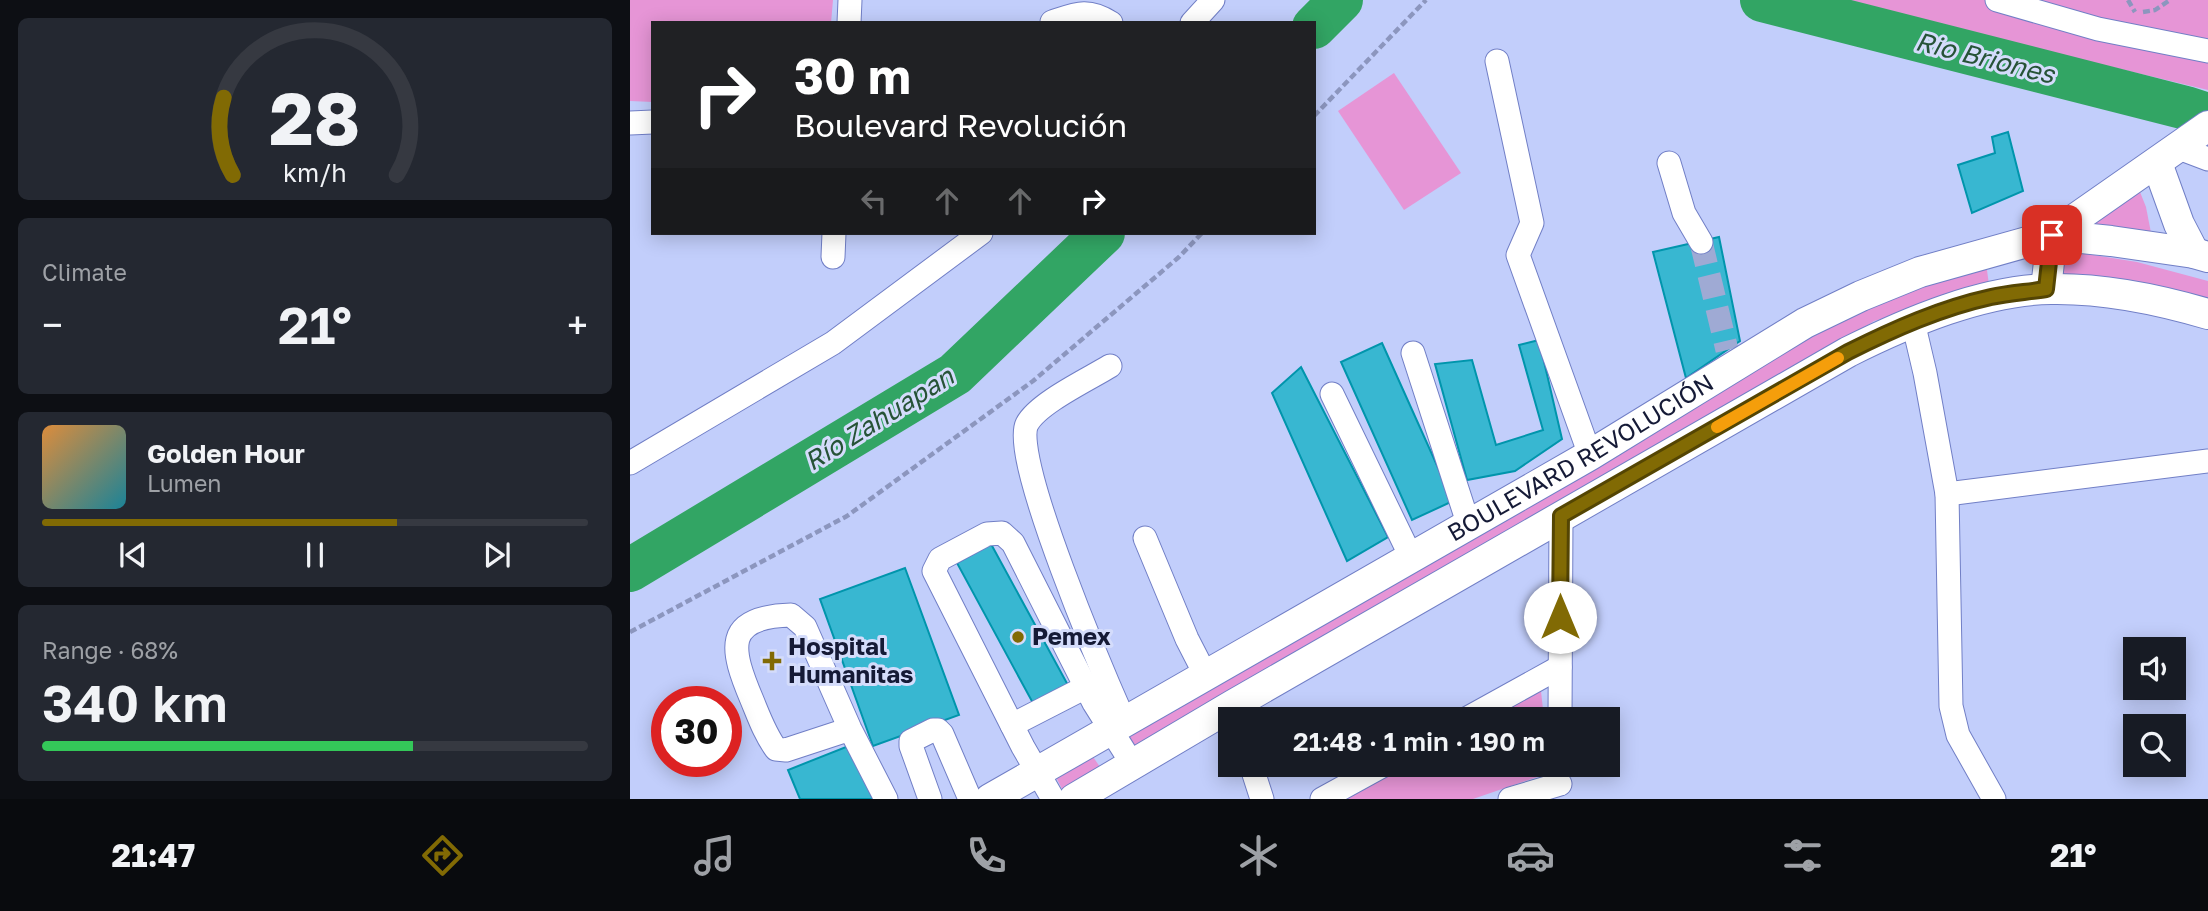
<!DOCTYPE html>
<html lang="en">
<head>
<meta charset="utf-8">
<style>
	body { margin:0; font-family:"Golos Text",sans-serif; background:#242831; color:#f1f3f6; height:100vh; display:flex; flex-direction:column; font-size:26px; white-space:nowrap }
	* { box-sizing:border-box; margin:0 }
	p { font-size:23px; color:#9ea1a6 }
	.icon { flex:none; width:38px; height:38px; fill:none; stroke:currentColor; stroke-width:2; stroke-linecap:round; stroke-linejoin:round }
	.map { position:relative; flex:1; overflow:hidden }
	.sheet { display:flex; flex-direction:column; gap:18px; padding:18px; background:#0d0f14; width:630px }
	.sheet>* { flex:none }
	.hud { position:absolute; left:21px; top:21px; width:665px; height:214px; border-radius:0px; box-shadow:0 4px 18px #0003; background:#202124; color:#fff; overflow:hidden }
	.controls { position:absolute; left:1493px; top:637px; display:grid; gap:14px }
	.controls a { display:grid; place-items:center; width:63px; height:63px; border-radius:0px; background:#171b24; box-shadow:0 4px 18px #0003; font-size:35px }
	.speed { position:absolute; left:21px; top:686px; display:flex; gap:14px; font-size:35px; font-weight:700; text-align:center }
	.speed>* { display:grid; place-content:center; width:91px; height:91px; border-radius:50%; background:#171b24; box-shadow:0 4px 18px #0003; line-height:1 }
	.speed .limit { border:10px solid #d22; background:#fff; color:#111 }
	.pin { position:absolute; display:grid; place-items:center; width:60px; height:60px; color:#fff; margin:-30px; border-radius:14px; box-shadow:0 4px 10px #0006 }
	.me { position:absolute; width:77px; margin:-38px; rotate:0deg; stroke-linejoin:round; filter:drop-shadow(0 0 5px #0008) }
	.turn { display:flex; align-items:center; gap:24px; height:147px; padding:0 28px; font-size:32px }
	.turn .icon { width:91px; height:91px; stroke-width:2.5 }
	.turn b { display:block; font-size:49px; line-height:60px }
	.lanes { display:flex; align-items:center; height:66px; padding:0 28px; background:#0003; justify-content:center; gap:35px; direction:ltr }
	.lanes .off { opacity:.35 }
	.big { font-size:52px; font-weight:600; line-height:1.1 }
	.sheet .tile { flex:1; display:flex; flex-direction:column; justify-content:center; gap:10px; min-width:0; padding:0 24px; border-radius:10px; background:#242831 }
	.sheet .dial { align-items:center; gap:0 }
	.dial svg { height:182px; overflow:visible; fill:none; stroke:#363941; stroke-width:7; stroke-linecap:round; text-anchor:middle }
	.dial text { fill:#f1f3f6; stroke:none }
	.song { display:flex; align-items:center; gap:21px }
	.cover { width:84px; height:84px; border-radius:10px; background:linear-gradient(135deg,hsl(30 70% 55%),hsl(190 70% 35%)) }
	.played { height:7px; border-radius:4px; background:linear-gradient(90deg,#816a04 65%,#363941 65%) }
	.keys { display:flex; justify-content:space-around; direction:ltr }
	.heat { display:flex; justify-content:space-between; align-items:center; font-size:38px; direction:ltr }
	.charge { height:10px; border-radius:5px; background:linear-gradient(90deg,#34c759 68%,#363941 0) }
	.trip { position:absolute; left:588px; top:707px; width:402px; height:70px; border-radius:0px; background:#171b24; box-shadow:0 4px 18px #0003; font-weight:600; line-height:70px; text-align:center }
	.menu { display:flex; height:112px; justify-content:space-around; align-items:center; background:#090b0e; color:#9ea1a6 }
	.menu .icon { width:49px; height:49px }
	.menu .selected { color:#816a04 }
	.menu b { font-size:32px; color:#f1f3f6 }
	main { display:flex; flex:1; min-height:0 }
	.map>svg:first-child { display:block }
</style>
</head>
<body>
<main>
<section class="sheet">
<div class="tile dial"><svg viewBox="0 0 100 80">
<path d="M14 69A42 42 0 1 1 86 69"/>
<path d="M14 69A42 42 0 0 1 10 35" stroke="#816a04"/>
<text x="50" y="56" font-size="32" font-weight="700">28</text>
<text x="50" y="72" font-size="11">km/h</text>
</svg></div>
<div class="tile"><p>Climate</p>
<div class="heat"><a>−</a><b class="big">21°</b><a>+</a></div>
</div>
<div class="tile">
<div class="song"><i class="cover"></i><div><b>Golden Hour</b><p>Lumen</p></div></div>
<div class="played"></div>
<div class="keys"><svg class="icon" aria-label="previous" viewBox="0 0 24 24"><path d="M18 5L8 12l10 7zM5 5v14"/></svg><svg class="icon" aria-label="pause" viewBox="0 0 24 24"><path d="M8 5v14M16 5v14"/></svg><svg class="icon" aria-label="next" viewBox="0 0 24 24"><path d="M6 5l10 7-10 7zM19 5v14"/></svg></div>
</div>
<div class="tile"><p>Range · 68%</p><b class="big">340 km</b><div class="charge"></div></div>
</section>
<div class="map">
<svg width="1578" height="799" viewBox="0 0 1578 799">
	<rect width="100%" height="100%" fill="#c2cefb"/>
	<g fill="#e695d6">
		<path d="M0,0H203L201,23H23V102L0,101Z"/>
		<path d="M1202,0H1578V90Z"/>
		<path d="M764,73L831,173L774,210L708,111Z"/>
		<path d="M1510,192L1516,207L1522,238L1454,231Z"/>
		<path d="M1432,250L1507,262L1578,281V306L1427,281Z"/>
		<path d="M1356,263L1360,292L1318,300L1244,321L1212,342L501,749L493,732L1213,316Z"/>
		<path d="M911,691L914,719H859Z"/>
		<path d="M459,751L470,767L433,791L424,773Z"/>
		<path d="M776,765H918L919,773L843,799H714Z"/>
	</g>
	<g fill="none" stroke-linecap="round" stroke-linejoin="round">
		<g stroke="#32a564" stroke-width="44">
			<path d="M1132,0L1556,108L1578,115"/>
			<path d="M684,27L711,0"/>
			<path d="M0,570L325,374L473,233"/>
		</g>
	</g>
	<g fill="#38b7d1" stroke="#0095ac" stroke-width="2">
		<path d="M1378,132L1393,191L1342,213L1328,165L1365,153L1362,137Z"/>
		<path d="M1089,237L1110,341L1056,378L1023,252Z"/>
		<path d="M909,340L932,439L885,471L837,480L805,364L842,360L866,445L913,430L889,345Z"/>
		<path d="M752,343L823,501L782,520L711,362Z"/>
		<path d="M671,367L758,537L717,561L642,393Z"/>
		<path d="M361,544L439,687L404,705L327,563Z"/>
		<path d="M275,568L329,715L243,746L190,599Z"/>
		<path d="M221,745L243,799H170L158,770Z"/>
	</g>
	<g fill="none" stroke-linecap="round" stroke-linejoin="round">
		<path stroke="#9faad4" stroke-width="23" stroke-dasharray="23 11" stroke-linecap="butt" d="M1071,242L1097,350"/>
		<g stroke="#717fc6" stroke-width="25">
			<g id="minor">
				<path d="M1367,0L1468,29L1578,51"/>
				<path d="M422,22C446,14 458,8 481,23"/>
				<path d="M219,23L220,0"/>
				<path d="M562,23L583,0"/>
				<path d="M867,61L902,223L888,255L960,455"/>
				<path d="M0,123L23,122"/>
				<path d="M1549,148L1578,159"/>
				<path d="M1039,163L1054,213L1071,242"/>
				<path d="M203,257L204,233"/>
				<path d="M1283,322L1295,373L1317,494L1321,706L1328,735L1364,799"/>
				<path d="M783,353L839,526"/>
				<path d="M480,366C459,379 408,403 397,424C380,457 476,680 495,723"/>
				<path d="M702,394L782,559"/>
				<path d="M0,463L203,343L351,233"/>
				<path d="M1317,494L1578,461"/>
				<path d="M515,538L557,639L576,676"/>
				<path d="M836,719L930,667"/>
				<path d="M930,719L931,516"/>
				<path d="M382,725L456,687"/>
				<path d="M220,729L156,750L146,749C135,734 129,717 122,700C101,650 92,617 161,615L175,627L220,729L256,799"/>
				<path d="M621,765L632,799"/>
				<path d="M300,799L281,746V741L303,730H308L312,734L340,799"/>
				<path d="M423,799L393,747L304,571L310,559L357,534L372,533L383,543L464,703L503,765"/>
				<path d="M692,799L754,765"/>
				<path d="M880,799L930,784"/>
			</g>
		</g>
		<g stroke="#717fc6" stroke-width="32">
			<g id="major">
				<path d="M1527,163L1549,224L1564,253"/>
				<path d="M1416,289L1422,235L1578,126"/>
				<path id="s1" d="M360,799L960,455L1175,323L1231,296L1290,272L1422,235L1481,241L1564,253L1578,257"/>
				<path d="M444,799L603,705L1218,352C1278,322 1353,290 1421,289C1474,288 1527,299 1578,314"/>
			</g>
		</g>
		<g stroke="#8c96be" stroke-width="4.5" stroke-dasharray="7 3.5" stroke-linecap="butt">
			<path d="M1498,0L1505,12"/>
			<path d="M1513,12L1525,10L1540,0"/>
			<path d="M684,116L796,0"/>
			<path d="M0,632L217,516L403,381L549,257L572,233"/>
		</g>
		<use href="#minor" stroke="#fff" stroke-width="23"/>
		<use href="#major" stroke="#fff" stroke-width="30"/>
	</g>
	<g fill="none" stroke-linecap="round" stroke-linejoin="round">
		<g stroke="#544503" stroke-width="18">
			<path id="route" d="M930,617L931,516L1218,352C1264,329 1311,308 1361,297C1379,293 1398,292 1416,289L1422,235"/>
		</g>
		<use href="#route" stroke="#816a04" stroke-width="12"/>
		<path stroke="#f59e0b" stroke-width="12" d="M1087,427L1208,358"/>
	</g>
	<g fill="#816a04" stroke="#d4dcfb" stroke-width="2.5">
		<circle cx="388" cy="637" r="7"/>
		<path d="M138.5 650.5h7v7h7v7h-7v7h-7v-7h-7v-7h7z"/>
	</g>
	<g text-anchor="middle" stroke-width="6" stroke-linejoin="round" paint-order="stroke">
		<g font-size="24" fill="#151a36" stroke="#d4dcfb">
			<text dy="8" stroke="none"><textPath href="#s1" startOffset="682">BOULEVARD REVOLUCIÓN</textPath></text>
		</g>
		<g font-size="24" font-weight="bold" fill="#151a36" stroke="#d4dcfb" text-anchor="start">
			<text x="402" y="645">Pemex</text>
			<text x="158" y="655">Hospital<tspan x="158" dy="28">Humanitas</tspan></text>
		</g>
		<g font-size="26" font-style="italic" fill="#265337" stroke="#d4dcfb">
			<text transform="translate(1355 58) rotate(14)" y="9">Rio Briones</text>
			<text transform="translate(249 419) rotate(-32)" y="9">Río Zahuapan</text>
		</g>
	</g>
</svg>
<div class="controls">
<a><svg class="icon" aria-label="sound" viewBox="0 0 24 24"><path d="M4 9h4l5-4v14l-5-4H4zM17 9q2 3 0 6"/></svg></a>
<a><svg class="icon" aria-label="search" viewBox="0 0 24 24"><circle cx="10" cy="10" r="6"/><path d="M15 15l6 6"/></svg></a>
</div>
<div class="speed"><div class="limit">30</div></div>
<div class="pin" style="left:1422px;top:235px;background:#d93025"><svg class="icon" aria-label="arrive" viewBox="0 0 24 24"><path d="M6 21V4h12l-3 4 3 4H6"/></svg></div>
<svg class="me" style="left:930px;top:617px" viewBox="-20 -20 40 40"><circle r="19" fill="#fff"/><path d="M0-13L10 11 0 6-10 11z" fill="#816a04"/></svg>
<div class="trip">21:48 · 1 min · 190 m</div>
<div class="hud">
<div class="turn"><svg class="icon" aria-label="right" viewBox="0 0 24 24"><path d="M7 20v-9h11M14 6l5 5-5 5"/></svg><div><b>30 m</b>Boulevard Revolución</div></div>
<div class="lanes"><svg class="icon off" aria-label="left" viewBox="0 0 24 24"><path d="M17 20v-9H6M10 6l-5 5 5 5"/></svg><svg class="icon off" aria-label="ahead" viewBox="0 0 24 24"><path d="M12 20V5M6 11l6-6 6 6"/></svg><svg class="icon off" aria-label="ahead" viewBox="0 0 24 24"><path d="M12 20V5M6 11l6-6 6 6"/></svg><svg class="icon" aria-label="right" viewBox="0 0 24 24"><path d="M7 20v-9h11M14 6l5 5-5 5"/></svg></div>
</div>
</div>
</main>
<nav class="menu">
<b>21:47</b>
<svg class="icon selected" aria-label="directions" viewBox="0 0 24 24"><path d="M12 3l9 9-9 9-9-9zM9 14v-3h6M13 9l2 2-2 2"/></svg>
<svg class="icon" aria-label="music" viewBox="0 0 24 24"><path d="M9 18V5l10-2v13"/><circle cx="6" cy="18" r="3"/><circle cx="16" cy="16" r="3"/></svg>
<svg class="icon" aria-label="phone" viewBox="0 0 24 24"><path d="M5 4h4l2 5-3 2q2 4 5 5l2-3 5 2v4C11 20 4 13 5 4z"/></svg>
<svg class="icon" aria-label="climate" viewBox="0 0 24 24"><path d="M12 3v18M4 7l16 10M4 17L20 7"/></svg>
<svg class="icon" aria-label="car" viewBox="0 0 24 24"><path d="M5 17H2v-5l4-1 3-4h7l3 4 3 1v5h-3M9 17h6M6 11h13"/><circle cx="7" cy="17" r="2"/><circle cx="17" cy="17" r="2"/></svg>
<svg class="icon" aria-label="filters" viewBox="0 0 24 24"><path d="M4 7h16M4 17h16"/><circle cx="9" cy="7" r="2"/><circle cx="15" cy="17" r="2"/></svg>
<b>21°</b>
</nav>
</body>
</html>
